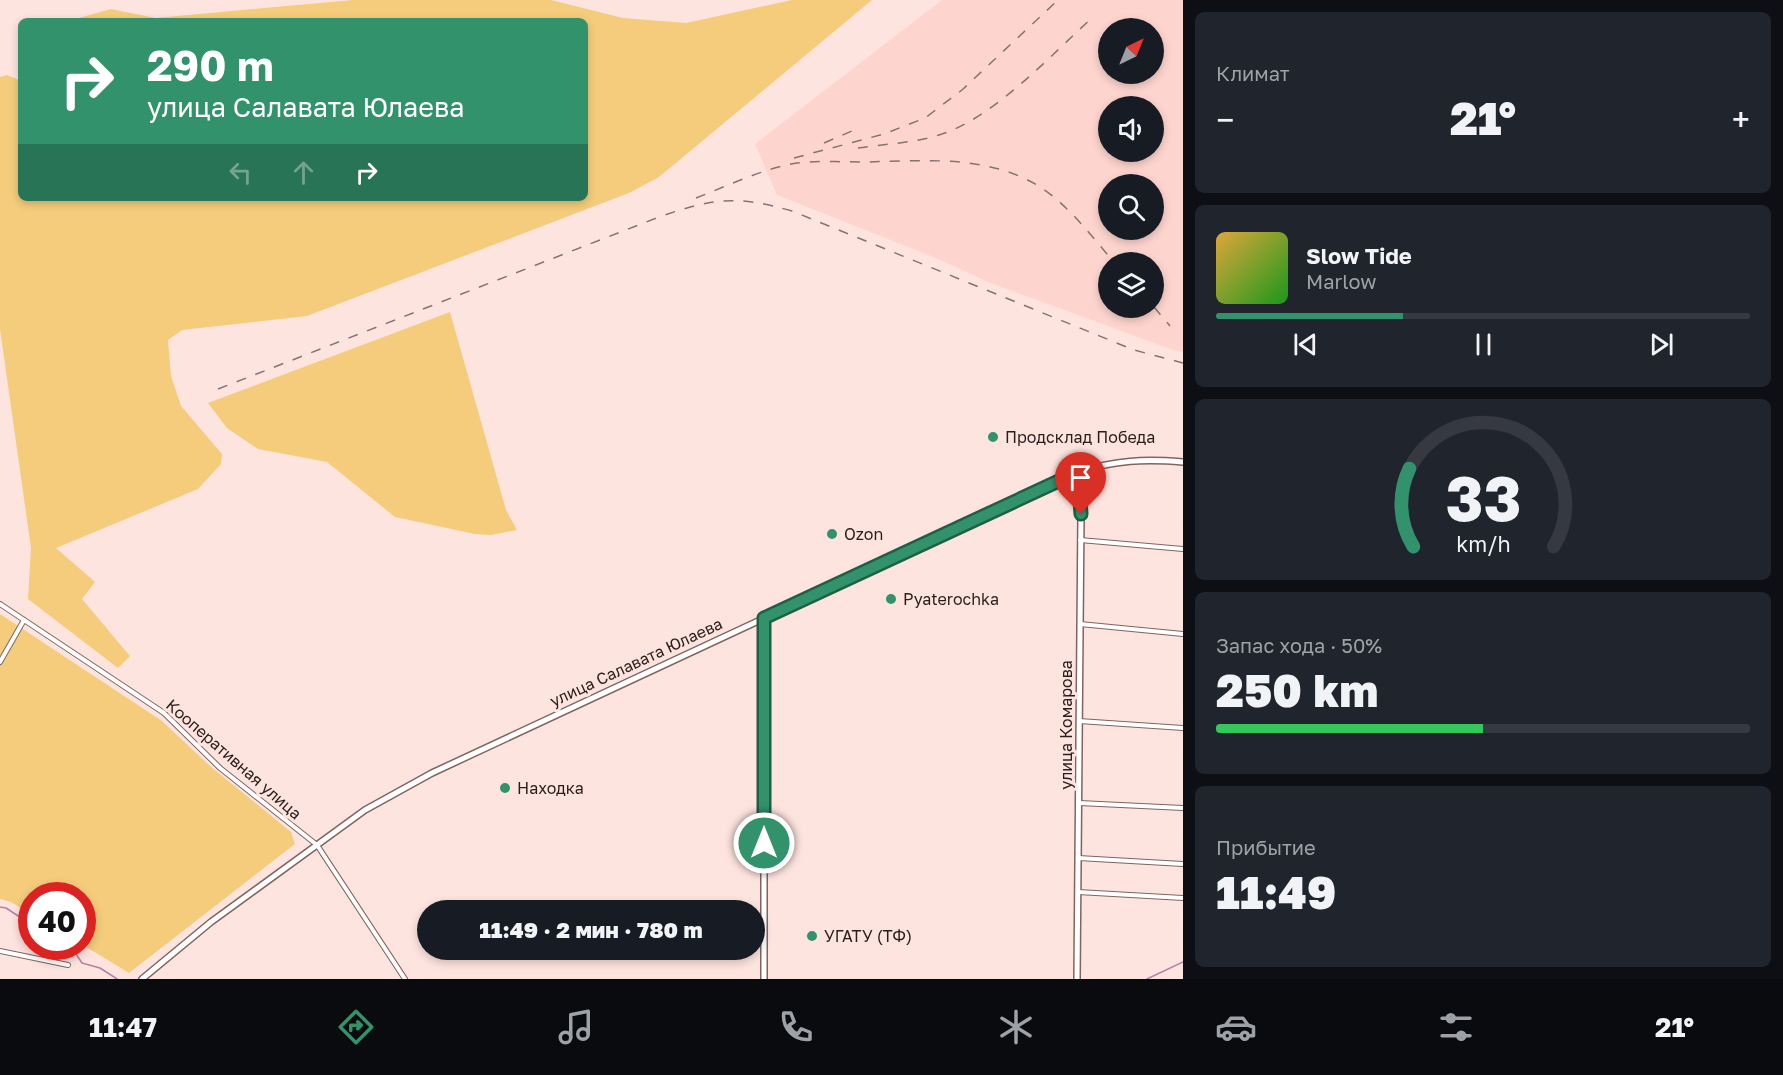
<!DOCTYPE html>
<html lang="ru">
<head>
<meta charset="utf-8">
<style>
	body { margin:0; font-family:"Golos Text",sans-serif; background:#20242c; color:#f1f3f6; height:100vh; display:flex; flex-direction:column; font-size:22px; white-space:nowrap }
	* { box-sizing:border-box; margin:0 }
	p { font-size:20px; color:#9ea1a6 }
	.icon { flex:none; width:33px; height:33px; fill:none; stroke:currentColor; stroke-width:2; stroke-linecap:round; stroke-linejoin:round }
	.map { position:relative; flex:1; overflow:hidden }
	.side { display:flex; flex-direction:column; gap:12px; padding:12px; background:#0d0f14; width:600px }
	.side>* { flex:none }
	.banner { position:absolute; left:18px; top:18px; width:570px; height:183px; border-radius:9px; box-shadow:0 3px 9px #0003; background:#32926c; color:#fff; overflow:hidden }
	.needle { width:39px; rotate:43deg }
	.buttons { position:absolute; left:1098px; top:18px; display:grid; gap:12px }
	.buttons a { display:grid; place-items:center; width:66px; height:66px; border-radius:50%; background:#171b24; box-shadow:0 3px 9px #0003; font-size:30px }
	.speed { position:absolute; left:18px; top:882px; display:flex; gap:12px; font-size:30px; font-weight:700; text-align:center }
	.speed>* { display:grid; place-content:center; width:78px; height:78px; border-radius:50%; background:#171b24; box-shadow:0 3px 9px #0003; line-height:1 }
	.speed .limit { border:9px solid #d22; background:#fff; color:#111 }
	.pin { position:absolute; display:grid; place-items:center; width:51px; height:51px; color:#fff; margin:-62px -26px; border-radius:50% 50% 50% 0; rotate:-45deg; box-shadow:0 0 6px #0007 }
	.pin .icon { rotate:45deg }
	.me { position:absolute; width:66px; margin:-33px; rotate:0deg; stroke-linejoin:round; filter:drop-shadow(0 0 4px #0008) }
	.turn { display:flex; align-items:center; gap:21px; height:126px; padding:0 30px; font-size:27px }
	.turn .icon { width:78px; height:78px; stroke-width:2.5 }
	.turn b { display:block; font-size:42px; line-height:51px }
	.lanes { display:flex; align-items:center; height:57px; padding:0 30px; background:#0003; justify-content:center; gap:30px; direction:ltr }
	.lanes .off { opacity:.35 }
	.big { font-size:45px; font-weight:800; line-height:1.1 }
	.side .widget { flex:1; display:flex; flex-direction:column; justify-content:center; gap:9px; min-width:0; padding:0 21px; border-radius:9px; background:#20242c }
	.side .dial { align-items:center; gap:0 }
	.dial svg { height:156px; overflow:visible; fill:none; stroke:#363941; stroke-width:7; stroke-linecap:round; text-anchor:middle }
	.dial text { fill:#f1f3f6; stroke:none }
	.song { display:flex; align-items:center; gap:18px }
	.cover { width:72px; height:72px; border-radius:9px; background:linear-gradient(135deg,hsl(40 70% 55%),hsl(120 70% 35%)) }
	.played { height:6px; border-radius:3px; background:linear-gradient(90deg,#32926c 35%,#363941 35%) }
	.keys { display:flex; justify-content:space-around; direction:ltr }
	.heat { display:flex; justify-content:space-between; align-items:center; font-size:33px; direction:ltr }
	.charge { height:9px; border-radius:4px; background:linear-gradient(90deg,#34c759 50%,#363941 0) }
	.trip { position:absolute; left:417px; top:900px; width:348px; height:60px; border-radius:30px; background:#171b24; box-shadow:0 3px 9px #0003; font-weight:800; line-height:60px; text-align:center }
	.dock { display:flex; height:96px; justify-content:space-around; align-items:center; background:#090b0e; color:#9ea1a6 }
	.dock .icon { width:42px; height:42px }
	.dock .active { color:#32926c }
	.dock b { font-size:27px; color:#f1f3f6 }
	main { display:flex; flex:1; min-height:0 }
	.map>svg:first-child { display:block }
</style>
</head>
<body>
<main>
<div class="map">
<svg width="1183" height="979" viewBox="0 0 1183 979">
	<rect width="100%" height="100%" fill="#fee4df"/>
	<path fill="#fed5ce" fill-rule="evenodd" d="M942,0H1183V352L1173,350L988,282L936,258L777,195L755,144ZM1108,28H1154V74H1108ZM1108,106H1154V152H1108ZM1108,184H1154V230H1108ZM1108,262H1154V308H1108Z"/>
	<g fill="#f4cc7c">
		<path d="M353,0H551L623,18L686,23L792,0H872L659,177L629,193L307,316L182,330L168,340L171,376L181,406L222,454L221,464L198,489L56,548L95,582L82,599L130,656L118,668L28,599L31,548L0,329V77L7,75L21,81V198H585V21H68L111,9L156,18Z"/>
		<path d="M450,312L506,510L517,530L491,535L475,534L395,517L327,462L258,449L227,428L208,403Z"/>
		<path d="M0,614L162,721L210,766L291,832L295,844L129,973L83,945L82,896H32L31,914L11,902L0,899Z"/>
	</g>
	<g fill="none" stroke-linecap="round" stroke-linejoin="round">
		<g stroke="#b67fa4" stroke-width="1.5">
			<path d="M0,907L6,908L32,925"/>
			<path d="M65,946L76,954L82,963L100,968L117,979"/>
			<path d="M1147,979L1183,962"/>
		</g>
		<g stroke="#80645f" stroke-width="6">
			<g id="minor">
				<path d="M1080,540L1183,549"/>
				<path d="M0,604L164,713L220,768L317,845L405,979"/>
				<path d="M1080,624L1183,634"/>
				<path d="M0,662L24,620"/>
				<path d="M1079,721L1183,728"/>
				<path d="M1079,803L1183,808"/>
				<path d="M1078,858L1183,864"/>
				<path d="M1078,892L1183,898"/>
				<path d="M0,951L68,965"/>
			</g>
		</g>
		<g stroke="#80645f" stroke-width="8">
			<g id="tertiary">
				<path d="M764,618V979"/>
				<path d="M142,979L211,922L365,810L432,773L1078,472C1116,460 1144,459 1183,462"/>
				<path d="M1077,979L1081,514L1078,472"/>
			</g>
		</g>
		<use href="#minor" stroke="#fff" stroke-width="4"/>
		<use href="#tertiary" stroke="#fff" stroke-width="5"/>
		<g stroke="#857370" stroke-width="1.5" stroke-dasharray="10 10" stroke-linecap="butt">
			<path d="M824,143L859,128"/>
			<path d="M858,148C884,144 914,143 939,135C993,119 1052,54 1094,16"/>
			<path d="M794,158L884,134L925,118L962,90L1058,0"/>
			<path d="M696,198C727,186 758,171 791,164C814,160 840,162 864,162C922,161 984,154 1037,185C1068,204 1091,236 1114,262"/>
			<path d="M1154,307L1170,326"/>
			<path d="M218,389L659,217C714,198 736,195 792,211L1134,350L1183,363"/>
		</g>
	</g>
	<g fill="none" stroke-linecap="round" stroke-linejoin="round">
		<g stroke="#205f46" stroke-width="15">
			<path id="route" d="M764,843V618L1078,472L1081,514"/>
		</g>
		<use href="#route" stroke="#32926c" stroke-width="10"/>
	</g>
	<g fill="#32926c" stroke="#fee4df" stroke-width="2">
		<circle cx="993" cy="437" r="6"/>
		<circle cx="832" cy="534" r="6"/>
		<circle cx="891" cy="599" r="6"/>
		<circle cx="505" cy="788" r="6"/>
		<circle cx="812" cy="936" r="6"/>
	</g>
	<g text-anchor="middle" stroke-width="6" stroke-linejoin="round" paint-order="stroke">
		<g font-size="16" fill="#2a1e1c" stroke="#fee4df" text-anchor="start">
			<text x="1005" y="443">Продсклад Победа</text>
			<text x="844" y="540">Ozon</text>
			<text x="903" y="605">Pyaterochka</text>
			<text x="517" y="794">Находка</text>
			<text x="824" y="942">УГАТУ (ТФ)</text>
		</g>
		<g font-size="16" fill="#2a1e1c" stroke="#fee4df">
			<text transform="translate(636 662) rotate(-25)" y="6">улица Салавата Юлаева</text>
			<text transform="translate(1066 725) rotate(-90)" y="6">улица Комарова</text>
			<text transform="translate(234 759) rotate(41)" y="6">Кооперативная улица</text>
		</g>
	</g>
</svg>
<div class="buttons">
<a><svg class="needle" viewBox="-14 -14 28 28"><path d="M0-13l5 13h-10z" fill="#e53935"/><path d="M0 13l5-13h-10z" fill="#9ea1a6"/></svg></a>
<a><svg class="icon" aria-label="sound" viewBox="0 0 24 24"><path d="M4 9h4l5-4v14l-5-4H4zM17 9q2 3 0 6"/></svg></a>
<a><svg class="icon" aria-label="search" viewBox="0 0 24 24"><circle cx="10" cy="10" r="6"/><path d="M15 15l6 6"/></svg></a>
<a><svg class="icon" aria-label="layers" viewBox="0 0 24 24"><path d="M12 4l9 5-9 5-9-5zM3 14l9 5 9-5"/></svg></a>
</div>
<div class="speed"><div class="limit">40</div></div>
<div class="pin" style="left:1081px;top:514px;background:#d93025"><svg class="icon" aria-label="arrive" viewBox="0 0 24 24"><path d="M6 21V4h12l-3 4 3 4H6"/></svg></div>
<svg class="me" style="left:764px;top:843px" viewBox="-20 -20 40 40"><circle r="17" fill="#32926c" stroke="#fff" stroke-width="3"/><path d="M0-11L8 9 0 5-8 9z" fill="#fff"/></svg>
<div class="trip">11:49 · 2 мин · 780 m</div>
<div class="banner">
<div class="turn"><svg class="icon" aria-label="right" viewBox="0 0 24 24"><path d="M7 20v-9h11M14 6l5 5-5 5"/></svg><div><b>290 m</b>улица Салавата Юлаева</div></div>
<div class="lanes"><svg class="icon off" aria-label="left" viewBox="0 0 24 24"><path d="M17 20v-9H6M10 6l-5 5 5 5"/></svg><svg class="icon off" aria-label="ahead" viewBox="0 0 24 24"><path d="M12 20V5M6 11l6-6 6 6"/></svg><svg class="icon" aria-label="right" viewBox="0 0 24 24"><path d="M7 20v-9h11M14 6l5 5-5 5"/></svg></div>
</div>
</div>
<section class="side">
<div class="widget"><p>Климат</p>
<div class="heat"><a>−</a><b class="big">21°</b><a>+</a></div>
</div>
<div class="widget">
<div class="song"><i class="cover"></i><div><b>Slow Tide</b><p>Marlow</p></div></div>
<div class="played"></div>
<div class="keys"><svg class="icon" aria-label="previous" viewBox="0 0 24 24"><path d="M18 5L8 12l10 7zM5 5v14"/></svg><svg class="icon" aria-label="pause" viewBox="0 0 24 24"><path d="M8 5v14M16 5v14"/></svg><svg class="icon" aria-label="next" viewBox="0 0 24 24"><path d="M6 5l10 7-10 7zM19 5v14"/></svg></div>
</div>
<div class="widget dial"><svg viewBox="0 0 100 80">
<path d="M14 69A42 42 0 1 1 86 69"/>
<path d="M14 69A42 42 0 0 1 12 29" stroke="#32926c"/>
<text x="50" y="56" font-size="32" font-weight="700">33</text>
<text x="50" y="72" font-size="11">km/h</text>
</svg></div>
<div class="widget"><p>Запас хода · 50%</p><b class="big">250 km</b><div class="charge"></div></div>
<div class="widget"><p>Прибытие</p><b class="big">11:49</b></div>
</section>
</main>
<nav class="dock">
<b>11:47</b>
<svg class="icon active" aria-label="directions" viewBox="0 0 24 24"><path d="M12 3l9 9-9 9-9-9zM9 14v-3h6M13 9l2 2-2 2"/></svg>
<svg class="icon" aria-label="music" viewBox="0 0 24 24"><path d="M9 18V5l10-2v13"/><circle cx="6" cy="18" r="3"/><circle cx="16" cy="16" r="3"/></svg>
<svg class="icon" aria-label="phone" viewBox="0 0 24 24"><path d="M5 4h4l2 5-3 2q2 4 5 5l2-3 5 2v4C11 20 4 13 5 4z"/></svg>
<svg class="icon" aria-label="climate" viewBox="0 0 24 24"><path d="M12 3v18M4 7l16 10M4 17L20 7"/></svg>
<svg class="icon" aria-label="car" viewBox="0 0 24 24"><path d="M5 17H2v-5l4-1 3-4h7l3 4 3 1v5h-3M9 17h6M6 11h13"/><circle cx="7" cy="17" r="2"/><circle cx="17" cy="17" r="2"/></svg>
<svg class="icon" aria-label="filters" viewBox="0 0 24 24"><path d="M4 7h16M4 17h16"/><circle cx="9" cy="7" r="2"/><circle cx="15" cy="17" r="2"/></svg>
<b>21°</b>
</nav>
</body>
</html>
